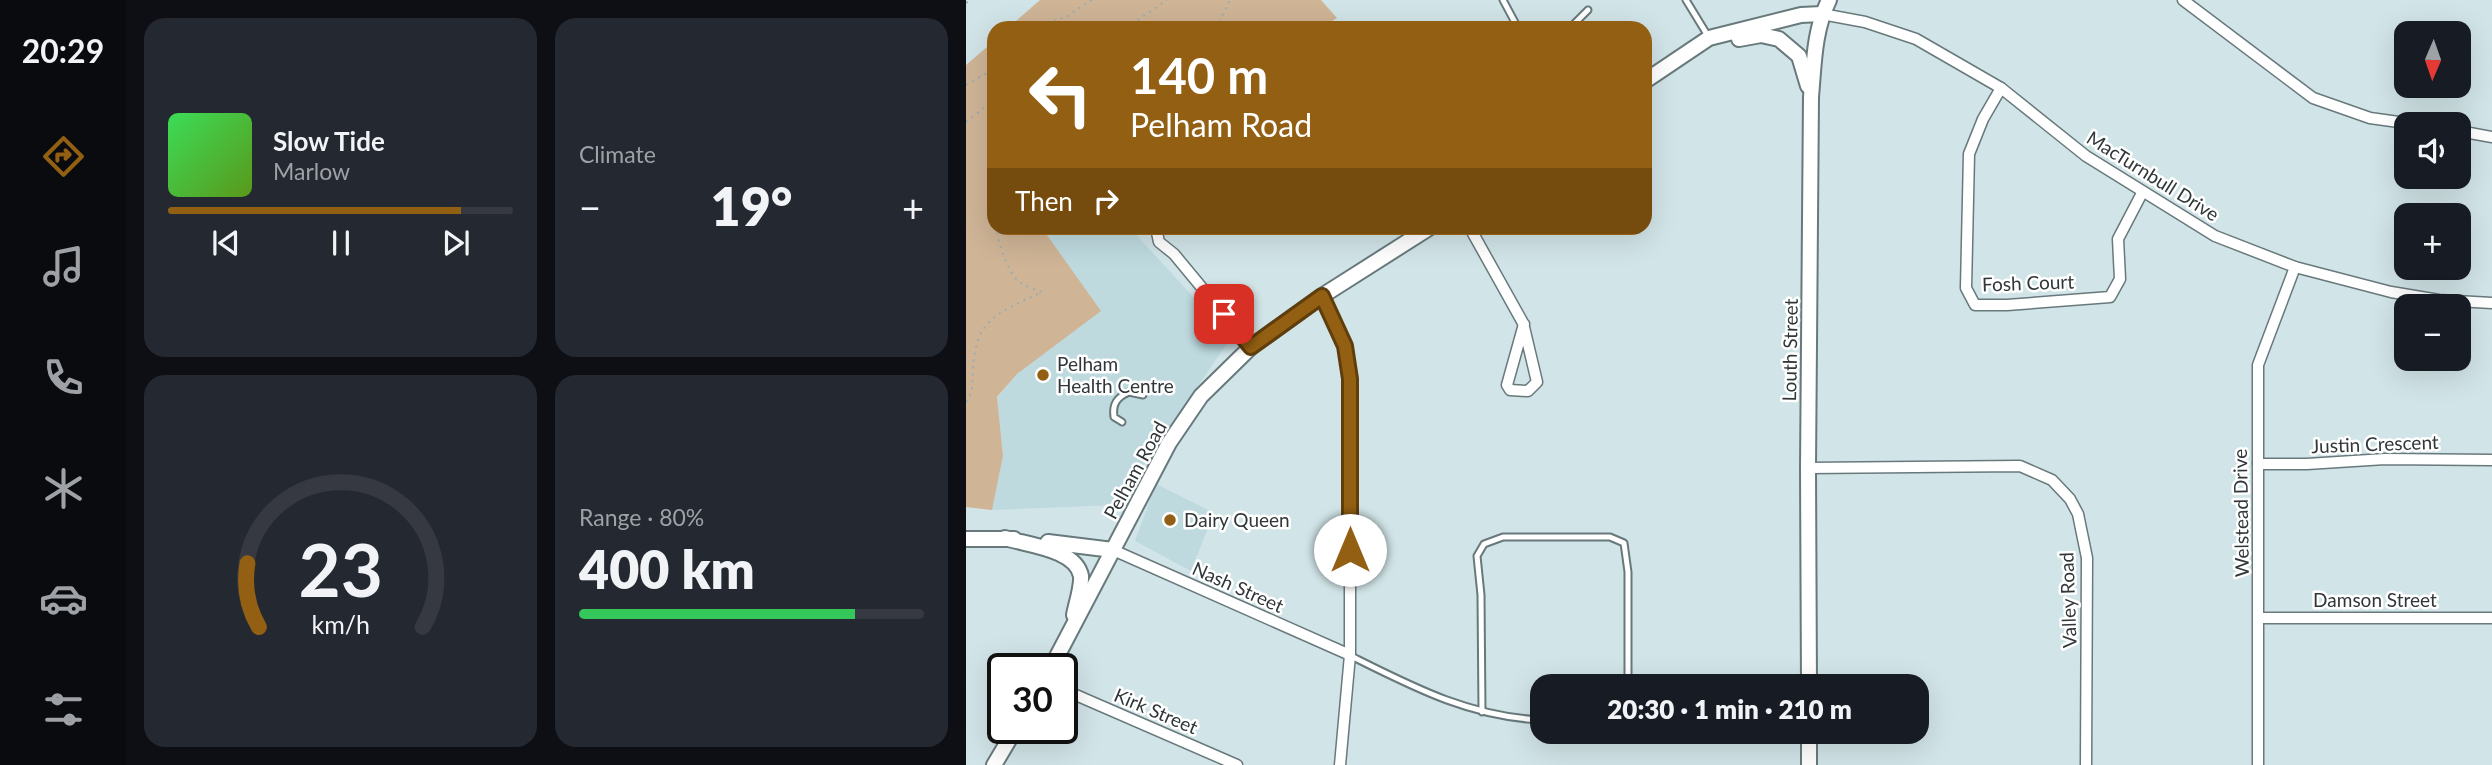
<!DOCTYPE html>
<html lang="en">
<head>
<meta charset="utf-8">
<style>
	body { margin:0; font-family:Lato,sans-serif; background:#242831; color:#f1f3f6; height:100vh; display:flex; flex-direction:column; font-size:26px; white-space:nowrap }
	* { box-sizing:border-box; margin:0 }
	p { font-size:23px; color:#9ea1a6 }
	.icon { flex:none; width:38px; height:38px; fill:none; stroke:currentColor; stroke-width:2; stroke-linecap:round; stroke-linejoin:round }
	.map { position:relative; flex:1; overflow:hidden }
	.side { display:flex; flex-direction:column; gap:18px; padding:18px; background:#0d0f14; width:840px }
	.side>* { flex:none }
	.hud { position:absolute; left:21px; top:21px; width:665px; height:214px; border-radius:21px; box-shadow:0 7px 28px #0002; background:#935f12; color:#fff; overflow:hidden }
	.needle { width:46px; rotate:182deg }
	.buttons { position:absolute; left:1428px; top:21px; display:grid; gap:14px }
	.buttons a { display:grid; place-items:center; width:77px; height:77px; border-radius:14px; background:#171b24; box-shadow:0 7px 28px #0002; font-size:35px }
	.speed { position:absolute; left:21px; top:653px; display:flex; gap:14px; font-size:35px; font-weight:700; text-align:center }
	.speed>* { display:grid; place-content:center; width:91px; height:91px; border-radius:50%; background:#171b24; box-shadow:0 7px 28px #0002; line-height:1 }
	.speed .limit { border:4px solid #111; border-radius:10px; background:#fff; color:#111 }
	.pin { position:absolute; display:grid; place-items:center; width:60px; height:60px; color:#fff; margin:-30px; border-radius:14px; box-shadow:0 4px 10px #0006 }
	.me { position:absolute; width:77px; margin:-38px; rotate:0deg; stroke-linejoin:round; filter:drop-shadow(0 0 5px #0008) }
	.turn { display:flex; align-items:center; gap:24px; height:147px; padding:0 28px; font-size:32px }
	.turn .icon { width:91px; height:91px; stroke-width:2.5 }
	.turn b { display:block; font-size:49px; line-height:60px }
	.then { display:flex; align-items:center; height:66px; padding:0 28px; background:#0003; gap:14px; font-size:26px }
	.big { font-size:52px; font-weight:800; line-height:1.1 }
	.side .card { flex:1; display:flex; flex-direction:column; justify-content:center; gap:10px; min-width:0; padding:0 24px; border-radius:21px; background:#242831 }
	.side .dial { align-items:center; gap:0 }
	.dial svg { height:182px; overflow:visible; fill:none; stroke:#363941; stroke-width:7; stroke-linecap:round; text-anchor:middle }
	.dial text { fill:#f1f3f6; stroke:none }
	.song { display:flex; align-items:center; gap:21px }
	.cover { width:84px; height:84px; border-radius:10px; background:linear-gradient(135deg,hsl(130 70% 55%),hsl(90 70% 35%)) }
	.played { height:7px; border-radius:4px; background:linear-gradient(90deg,#935f12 85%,#363941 85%) }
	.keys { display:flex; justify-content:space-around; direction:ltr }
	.heat { display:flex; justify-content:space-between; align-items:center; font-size:38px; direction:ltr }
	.charge { height:10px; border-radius:5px; background:linear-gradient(90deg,#34c759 80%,#363941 0) }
	.side .tiles { flex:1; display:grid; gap:18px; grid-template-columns:repeat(2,1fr) }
	.trip { position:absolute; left:564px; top:674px; width:399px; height:70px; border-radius:21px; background:#171b24; box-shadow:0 7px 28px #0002; font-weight:800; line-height:70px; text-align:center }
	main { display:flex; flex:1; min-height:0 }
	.tabs { display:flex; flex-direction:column; width:126px; justify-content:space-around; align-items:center; background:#090b0e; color:#9ea1a6 }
	.tabs .icon { width:49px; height:49px }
	.tabs .current { color:#935f12 }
	.tabs b { font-size:32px; color:#f1f3f6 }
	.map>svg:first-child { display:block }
</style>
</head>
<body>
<main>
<nav class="tabs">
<b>20:29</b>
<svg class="icon current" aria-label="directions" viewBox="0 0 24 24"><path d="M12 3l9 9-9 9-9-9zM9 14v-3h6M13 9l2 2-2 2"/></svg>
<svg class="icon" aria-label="music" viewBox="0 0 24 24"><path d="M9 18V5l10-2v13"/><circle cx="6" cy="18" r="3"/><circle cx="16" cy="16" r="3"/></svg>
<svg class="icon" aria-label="phone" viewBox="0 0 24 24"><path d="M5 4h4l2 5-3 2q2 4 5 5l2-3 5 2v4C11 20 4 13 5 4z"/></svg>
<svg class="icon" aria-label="climate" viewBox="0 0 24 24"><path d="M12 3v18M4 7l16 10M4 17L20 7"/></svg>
<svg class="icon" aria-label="car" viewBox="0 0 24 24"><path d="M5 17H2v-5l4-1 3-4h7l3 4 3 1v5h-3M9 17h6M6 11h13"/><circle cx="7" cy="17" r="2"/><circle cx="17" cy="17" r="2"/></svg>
<svg class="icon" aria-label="filters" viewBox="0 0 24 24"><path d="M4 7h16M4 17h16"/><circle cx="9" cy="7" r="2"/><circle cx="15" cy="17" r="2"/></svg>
</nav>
<section class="side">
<div class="tiles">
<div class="card">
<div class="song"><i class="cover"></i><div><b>Slow Tide</b><p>Marlow</p></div></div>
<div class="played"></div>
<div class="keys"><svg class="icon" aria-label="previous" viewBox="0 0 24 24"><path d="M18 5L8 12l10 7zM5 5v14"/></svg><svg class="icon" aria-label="pause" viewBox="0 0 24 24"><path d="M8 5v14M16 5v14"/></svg><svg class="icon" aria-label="next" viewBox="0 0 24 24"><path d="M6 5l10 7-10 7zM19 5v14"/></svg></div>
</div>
<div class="card"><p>Climate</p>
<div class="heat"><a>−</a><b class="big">19°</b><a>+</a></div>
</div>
<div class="card dial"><svg viewBox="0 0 100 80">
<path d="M14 69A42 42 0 1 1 86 69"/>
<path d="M14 69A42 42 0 0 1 9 41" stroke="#935f12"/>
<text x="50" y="56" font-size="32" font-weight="700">23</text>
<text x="50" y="72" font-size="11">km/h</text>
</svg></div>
<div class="card"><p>Range · 80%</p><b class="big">400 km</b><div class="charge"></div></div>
</div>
</section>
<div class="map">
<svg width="1526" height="765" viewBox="0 0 1526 765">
	<rect width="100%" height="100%" fill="#d1e4e7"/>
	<g fill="#bedadf">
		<path d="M76,228H164L265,338L150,505L26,510L37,456L31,398L51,374L134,311Z"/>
		<path d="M190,484L248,513L225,571L169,541Z"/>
	</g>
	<g fill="#cfb496">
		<path d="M74,0H355L371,18L355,28H42Z"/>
		<path d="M28,41V228H76L135,311L51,374L31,397L37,456L26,510L0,507V65Z"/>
	</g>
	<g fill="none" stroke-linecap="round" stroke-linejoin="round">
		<g stroke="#68797c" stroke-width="9">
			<g id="lane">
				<path d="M537,0L552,28"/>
				<path d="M720,0L742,36"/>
				<path d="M604,28L622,10"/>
				<path d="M156,422L148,417C146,404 151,397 163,392L177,395"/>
				<path d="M385,656C447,687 504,717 576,720"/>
				<path d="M516,712L515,595L511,556L518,544L537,537H644L658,543L662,572V686"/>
			</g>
		</g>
		<g stroke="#68797c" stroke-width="13">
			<g id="street">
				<path d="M1217,0L1347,98L1404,118L1447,124"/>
				<path d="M856,14L899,22L950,39L1035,88L1120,156L1249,236L1329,267L1425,292L1473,300L1526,303"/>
				<path d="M1035,88L1017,119L1003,154L1000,288L1009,305H1041L1144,297L1154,279L1152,239L1176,193"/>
				<path d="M1493,131L1526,137"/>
				<path d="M190,228L193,242L208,254L285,347"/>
				<path d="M504,228L557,323L571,382L562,391L544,390L541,385L558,324"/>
				<path d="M356,296L379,346L384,379V655L374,765"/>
				<path d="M1292,464H1341L1419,459L1526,460"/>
				<path d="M842,468L1054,466L1086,480L1104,499L1112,514L1121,558L1120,765"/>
				<path d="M147,550L384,655"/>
				<path d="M1293,618H1526"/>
				<path d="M96,689L271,765"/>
				<path d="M1292,765V365L1329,267"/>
			</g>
		</g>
		<g stroke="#68797c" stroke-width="18">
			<g id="secondary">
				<path d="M773,39L795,35L813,39L833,56L842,86"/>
				<path d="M679,81L743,38L835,15L856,14"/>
				<path d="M39,538C61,545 110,549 115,576C116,587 110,604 108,615"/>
				<path d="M0,539H48"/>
				<path d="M82,542L147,550"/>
				<path d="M85,668L203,443L235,396L285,347L356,296L463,228"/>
				<path d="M843,686L842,468L845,97C848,63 848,30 863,0"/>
				<path d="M28,765L50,728"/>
				<path d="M843,765V732"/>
			</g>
		</g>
		<g stroke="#9dacaf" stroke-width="2" stroke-dasharray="2 5" stroke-linecap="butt">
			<path d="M0,3L5,0"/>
			<path d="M68,28L100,17L126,0"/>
			<path d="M160,28L201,0"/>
			<path d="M250,28L264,0"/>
			<path d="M0,85L19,74L28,66"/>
			<path d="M0,122L28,100"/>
			<path d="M0,402C8,393 6,382 7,371C9,317 33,313 76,292C68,289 58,286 51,280C40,268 33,243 30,228"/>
		</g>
		<use href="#lane" stroke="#fff" stroke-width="5"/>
		<use href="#street" stroke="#fff" stroke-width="10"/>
		<use href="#secondary" stroke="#fff" stroke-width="14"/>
	</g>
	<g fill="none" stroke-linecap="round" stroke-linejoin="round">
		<g stroke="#603e0c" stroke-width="18">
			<path id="route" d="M258,314L285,347L356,296L379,346L384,379V550"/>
		</g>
		<use href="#route" stroke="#935f12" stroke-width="12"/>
	</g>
	<g fill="#935f12" stroke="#fff" stroke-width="2.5">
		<circle cx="77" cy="375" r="7"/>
		<circle cx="204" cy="520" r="7"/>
	</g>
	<g text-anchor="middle" stroke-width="5" stroke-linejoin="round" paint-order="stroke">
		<g font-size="19" fill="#303738" stroke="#fff">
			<text transform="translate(1187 176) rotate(32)" y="7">MacTurnbull Drive</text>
			<text transform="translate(1062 283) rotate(-2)" y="7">Fosh Court</text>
			<text transform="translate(824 350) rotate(-89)" y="7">Louth Street</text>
			<text transform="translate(1409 444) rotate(-2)" y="7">Justin Crescent</text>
			<text transform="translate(169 470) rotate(-61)" y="7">Pelham Road</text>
			<text transform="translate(1275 513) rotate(-91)" y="7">Welstead Drive</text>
			<text transform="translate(272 587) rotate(24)" y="7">Nash Street</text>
			<text transform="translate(1102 600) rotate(-92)" y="7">Valley Road</text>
			<text x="1409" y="607">Damson Street</text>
			<text transform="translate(190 711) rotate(23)" y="7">Kirk Street</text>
		</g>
		<g font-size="19" fill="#303738" stroke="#fff" text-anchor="start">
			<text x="91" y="371">Pelham<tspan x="91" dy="22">Health Centre</tspan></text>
			<text x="218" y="527">Dairy Queen</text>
		</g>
	</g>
</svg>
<div class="buttons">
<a><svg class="needle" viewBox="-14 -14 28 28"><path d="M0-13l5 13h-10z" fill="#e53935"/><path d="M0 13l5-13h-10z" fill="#9ea1a6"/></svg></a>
<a><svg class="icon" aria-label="sound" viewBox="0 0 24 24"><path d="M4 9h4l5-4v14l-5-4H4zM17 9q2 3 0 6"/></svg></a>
<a>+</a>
<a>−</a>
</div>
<div class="speed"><div class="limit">30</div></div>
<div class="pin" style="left:258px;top:314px;background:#d93025"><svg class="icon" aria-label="arrive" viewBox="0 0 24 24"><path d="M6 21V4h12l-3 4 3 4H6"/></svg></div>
<svg class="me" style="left:384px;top:550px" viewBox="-20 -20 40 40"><circle r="19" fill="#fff"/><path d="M0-13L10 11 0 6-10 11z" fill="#935f12"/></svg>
<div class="trip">20:30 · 1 min · 210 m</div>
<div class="hud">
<div class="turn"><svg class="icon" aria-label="left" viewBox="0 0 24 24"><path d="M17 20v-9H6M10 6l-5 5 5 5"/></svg><div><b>140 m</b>Pelham Road</div></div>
<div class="then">Then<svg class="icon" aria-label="right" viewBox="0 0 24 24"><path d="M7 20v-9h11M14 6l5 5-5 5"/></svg></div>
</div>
</div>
</main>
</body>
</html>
